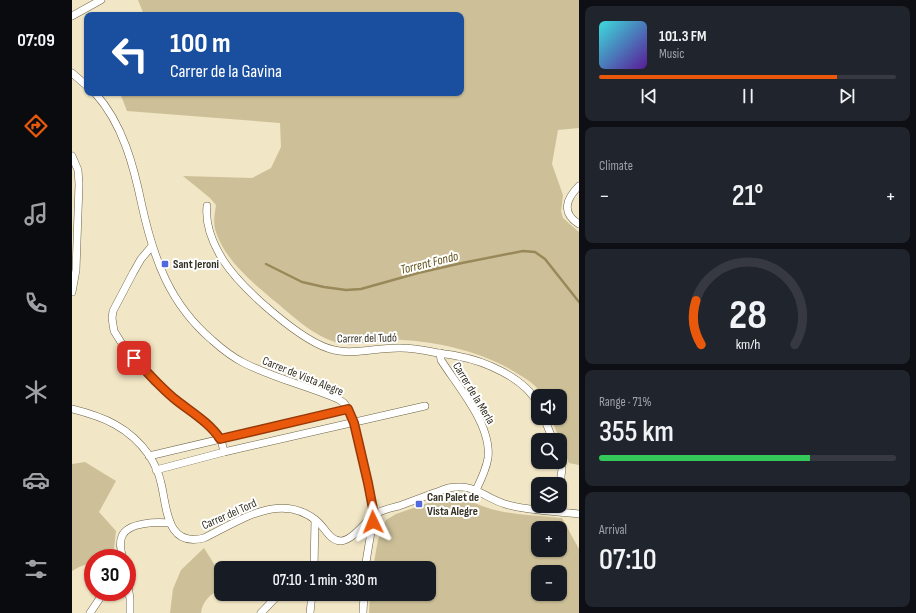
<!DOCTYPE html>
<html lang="en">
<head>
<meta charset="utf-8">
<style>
	body { margin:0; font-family:"Sofia Sans Condensed",sans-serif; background:#20242c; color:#f1f3f6; height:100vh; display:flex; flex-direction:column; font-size:15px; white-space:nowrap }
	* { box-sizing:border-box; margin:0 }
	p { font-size:13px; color:#9ea1a6 }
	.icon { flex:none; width:22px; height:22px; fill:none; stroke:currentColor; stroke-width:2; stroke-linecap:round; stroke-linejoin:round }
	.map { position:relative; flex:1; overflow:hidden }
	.drawer { display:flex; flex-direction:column; gap:6px; padding:6px; background:#0d0f14; width:337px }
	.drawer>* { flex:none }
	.hud { position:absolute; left:12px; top:12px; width:380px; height:84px; border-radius:8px; box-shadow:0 1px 3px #0004; background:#1a4fa0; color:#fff; overflow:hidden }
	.tools { position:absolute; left:459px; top:389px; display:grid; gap:8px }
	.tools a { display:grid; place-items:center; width:36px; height:36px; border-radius:8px; background:#171b24; box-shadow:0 1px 3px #0004; font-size:20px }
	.speed { position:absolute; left:12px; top:549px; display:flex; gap:8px; font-size:20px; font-weight:700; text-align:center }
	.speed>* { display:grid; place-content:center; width:52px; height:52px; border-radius:50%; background:#171b24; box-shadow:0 1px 3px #0004; line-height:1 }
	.speed .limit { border:6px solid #d22; background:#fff; color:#111 }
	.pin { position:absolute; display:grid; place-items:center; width:34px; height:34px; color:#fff; margin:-17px; border-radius:8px; box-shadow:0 2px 6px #0006 }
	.me { position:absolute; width:44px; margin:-22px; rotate:358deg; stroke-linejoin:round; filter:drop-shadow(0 0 3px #0008) }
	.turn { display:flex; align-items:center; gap:14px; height:84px; padding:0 20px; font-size:18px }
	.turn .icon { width:52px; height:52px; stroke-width:2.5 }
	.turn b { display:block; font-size:28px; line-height:34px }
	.big { font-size:30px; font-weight:600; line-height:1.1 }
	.drawer .tile { flex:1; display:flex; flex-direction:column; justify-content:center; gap:6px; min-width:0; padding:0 14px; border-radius:8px; background:#20242c }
	.drawer .dial { align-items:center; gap:0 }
	.dial svg { height:104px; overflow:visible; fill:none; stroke:#363941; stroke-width:7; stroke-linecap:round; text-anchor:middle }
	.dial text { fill:#f1f3f6; stroke:none }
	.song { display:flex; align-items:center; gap:12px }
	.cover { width:48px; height:48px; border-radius:6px; background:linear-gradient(135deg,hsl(180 70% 55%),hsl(270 70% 35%)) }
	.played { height:4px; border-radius:2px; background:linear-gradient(90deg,#ea580c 80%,#363941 80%) }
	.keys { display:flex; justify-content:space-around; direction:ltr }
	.heat { display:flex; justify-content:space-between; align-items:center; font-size:22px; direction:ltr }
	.charge { height:6px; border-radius:3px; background:linear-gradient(90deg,#34c759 71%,#363941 0) }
	.trip { position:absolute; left:142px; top:561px; width:222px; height:40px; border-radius:8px; background:#171b24; box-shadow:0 1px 3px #0004; font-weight:600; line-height:40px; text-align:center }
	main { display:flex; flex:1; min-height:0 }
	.menu { display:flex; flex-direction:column; width:72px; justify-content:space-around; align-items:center; background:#090b0e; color:#9ea1a6 }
	.menu .icon { width:28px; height:28px }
	.menu .active { color:#ea580c }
	.menu b { font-size:18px; color:#f1f3f6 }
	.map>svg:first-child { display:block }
</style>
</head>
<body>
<main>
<nav class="menu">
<b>07:09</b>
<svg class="icon active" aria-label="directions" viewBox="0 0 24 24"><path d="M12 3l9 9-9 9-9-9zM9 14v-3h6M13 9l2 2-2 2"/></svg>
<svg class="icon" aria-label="music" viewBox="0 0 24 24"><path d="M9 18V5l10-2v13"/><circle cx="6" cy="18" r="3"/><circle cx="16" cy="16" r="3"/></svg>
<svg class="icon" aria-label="phone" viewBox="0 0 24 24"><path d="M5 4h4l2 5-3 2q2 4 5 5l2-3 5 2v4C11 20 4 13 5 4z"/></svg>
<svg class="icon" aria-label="climate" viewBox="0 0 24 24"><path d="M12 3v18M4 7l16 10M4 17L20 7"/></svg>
<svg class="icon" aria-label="car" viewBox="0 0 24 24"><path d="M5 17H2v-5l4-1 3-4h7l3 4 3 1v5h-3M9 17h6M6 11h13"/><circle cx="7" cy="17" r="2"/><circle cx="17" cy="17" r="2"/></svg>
<svg class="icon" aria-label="filters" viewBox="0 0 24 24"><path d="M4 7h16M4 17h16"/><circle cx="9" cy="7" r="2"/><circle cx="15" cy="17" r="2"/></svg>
</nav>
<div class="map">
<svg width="507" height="613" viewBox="0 0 507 613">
	<rect width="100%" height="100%" fill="#f1e6c5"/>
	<g fill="#cdc098" fill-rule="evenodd">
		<path d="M66,0H507V128L486,130L480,164L491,195L489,211L491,218L507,232V465L497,463L479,418H488V396H470C466,387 459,382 451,377C413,351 356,338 310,340C297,341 283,346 271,344C245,339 224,319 205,303C181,283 152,260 143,229C141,221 143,213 144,205L138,198L111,176L180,178L199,168L209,147L208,123L55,111L48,93H389V15H72Z"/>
		<path d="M13,462L44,481L27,512L44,531L41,558H21V565L18,563L7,567L0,571V464Z"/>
		<path d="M381,495C394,499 406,505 419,509C442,515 467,516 490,518L507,549V613H297L298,594H357V568H301L306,540L314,520L324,514L376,496ZM466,528H488V550H466ZM466,572H488V594H466Z"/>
		<path d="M132,548L149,575V588C139,594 130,601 129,613H98L101,589L109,570Z"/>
	</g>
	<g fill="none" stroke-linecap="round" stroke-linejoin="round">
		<path stroke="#99895a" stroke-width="2.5" d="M194,264L230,282L252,287L274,290L289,289L346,273L390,263L451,251L463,252L473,259L507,302"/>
		<g stroke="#6c6244" stroke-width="8">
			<g id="minor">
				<path d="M0,16L29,0"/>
				<path d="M0,73L15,86"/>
				<path d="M23,93C51,124 62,167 70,206C82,260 98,304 140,340C150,349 160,357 172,363C202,378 235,386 266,399L272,403L277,410L282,422L296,483L302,514L293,568"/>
				<path d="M0,156L6,170L7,184L4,270L0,292"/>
				<path d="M507,186C494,199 489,213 507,224"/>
				<path d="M135,206C133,225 141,244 151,260C169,288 230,343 262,350C282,355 308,347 329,348C340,348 351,350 361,352C369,354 377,354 385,356C413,361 453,378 466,404"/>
				<path d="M80,246L69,259L61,273L41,311L40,318L42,331L52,347L83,382L145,433L149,439L152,452"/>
				<path d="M368,353L369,360C386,387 420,425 416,458C414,470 409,480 404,490"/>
				<path d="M0,409C32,417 57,427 77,455C82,463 87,473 89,483C95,507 94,548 132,538C167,521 210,490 246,522C253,528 258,541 269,541C281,540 293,522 302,515C308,510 319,508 327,506C343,500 359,494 376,488C404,483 410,497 433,504C454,511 485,511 507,514"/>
				<path d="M472,418L481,440"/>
				<path d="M77,456L276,409"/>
				<path d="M84,470L152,452L353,406"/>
				<path d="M488,484L490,469L488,459"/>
				<path d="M51,558C49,552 47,543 50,536C56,522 85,522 98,523"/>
				<path d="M242,568L243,520"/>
				<path d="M55,578L58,599V613"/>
				<path d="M18,613L32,592"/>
				<path d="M189,613L207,594"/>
				<path d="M238,613L240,594"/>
				<path d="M291,613L292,594"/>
			</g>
		</g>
		<use href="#minor" stroke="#fff" stroke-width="7"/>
	</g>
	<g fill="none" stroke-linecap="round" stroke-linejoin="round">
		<g stroke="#983908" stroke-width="10">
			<path id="route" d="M62,358C76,373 89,388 104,400C119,412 138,423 148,439L276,409L282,423L296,483L302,514L301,522"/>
		</g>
		<use href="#route" stroke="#ea580c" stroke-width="7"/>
	</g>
	<g fill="#5268dd" stroke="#fff" stroke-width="1.5">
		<rect x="89" y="260" width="8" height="8" rx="2"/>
		<rect x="343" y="500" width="8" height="8" rx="2"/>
	</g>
	<g text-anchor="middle" stroke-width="4" stroke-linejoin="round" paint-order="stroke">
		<g font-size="12" font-weight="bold" fill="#343023" stroke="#fff" text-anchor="start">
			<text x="101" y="268">Sant Jeroni</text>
			<text x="355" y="501">Can Palet de<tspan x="355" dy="14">Vista Alegre</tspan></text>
		</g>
		<g font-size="12" fill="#343023" stroke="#fff">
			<text transform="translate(295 338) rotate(-1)" y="4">Carrer del Tudó</text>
			<text transform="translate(231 376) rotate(22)" y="4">Carrer de Vista Alegre</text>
			<text transform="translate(402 393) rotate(59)" y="4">Carrer de la Merla</text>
			<text transform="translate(157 514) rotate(-24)" y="4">Carrer del Tord</text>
		</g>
		<g font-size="13" font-style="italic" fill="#625117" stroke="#fff">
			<text transform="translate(357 262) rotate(-14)" y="5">Torrent Fondo</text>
		</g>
	</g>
</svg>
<div class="tools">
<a><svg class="icon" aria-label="sound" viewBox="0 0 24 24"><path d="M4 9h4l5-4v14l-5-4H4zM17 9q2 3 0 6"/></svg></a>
<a><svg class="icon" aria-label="search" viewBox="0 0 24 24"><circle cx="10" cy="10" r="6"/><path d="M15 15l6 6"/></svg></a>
<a><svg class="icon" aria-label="layers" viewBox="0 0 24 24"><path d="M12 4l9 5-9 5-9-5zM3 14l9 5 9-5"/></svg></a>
<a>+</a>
<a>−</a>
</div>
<div class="speed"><div class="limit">30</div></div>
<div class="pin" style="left:62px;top:358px;background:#d93025"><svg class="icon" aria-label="arrive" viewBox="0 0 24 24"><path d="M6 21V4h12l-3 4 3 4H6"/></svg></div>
<svg class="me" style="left:301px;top:522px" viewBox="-20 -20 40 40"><path d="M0-17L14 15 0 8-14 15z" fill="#ea580c" stroke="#fff" stroke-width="4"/></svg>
<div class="trip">07:10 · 1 min · 330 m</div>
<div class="hud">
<div class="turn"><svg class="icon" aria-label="left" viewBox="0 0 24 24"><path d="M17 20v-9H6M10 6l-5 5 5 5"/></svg><div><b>100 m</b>Carrer de la Gavina</div></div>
</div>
</div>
<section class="drawer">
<div class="tile">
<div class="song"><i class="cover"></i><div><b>101.3 FM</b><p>Music</p></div></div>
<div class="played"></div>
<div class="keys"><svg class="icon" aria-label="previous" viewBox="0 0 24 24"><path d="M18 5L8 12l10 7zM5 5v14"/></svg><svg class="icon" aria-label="pause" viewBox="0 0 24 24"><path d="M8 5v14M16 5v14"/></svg><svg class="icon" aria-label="next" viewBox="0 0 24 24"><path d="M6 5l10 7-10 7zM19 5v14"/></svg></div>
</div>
<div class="tile"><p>Climate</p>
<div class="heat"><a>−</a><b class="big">21°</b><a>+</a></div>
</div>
<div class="tile dial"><svg viewBox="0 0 100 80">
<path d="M14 69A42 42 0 1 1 86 69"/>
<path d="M14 69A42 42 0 0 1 10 35" stroke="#ea580c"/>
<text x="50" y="56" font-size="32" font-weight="700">28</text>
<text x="50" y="72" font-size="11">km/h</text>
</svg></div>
<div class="tile"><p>Range · 71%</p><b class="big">355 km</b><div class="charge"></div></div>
<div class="tile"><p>Arrival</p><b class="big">07:10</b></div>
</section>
</main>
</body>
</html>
